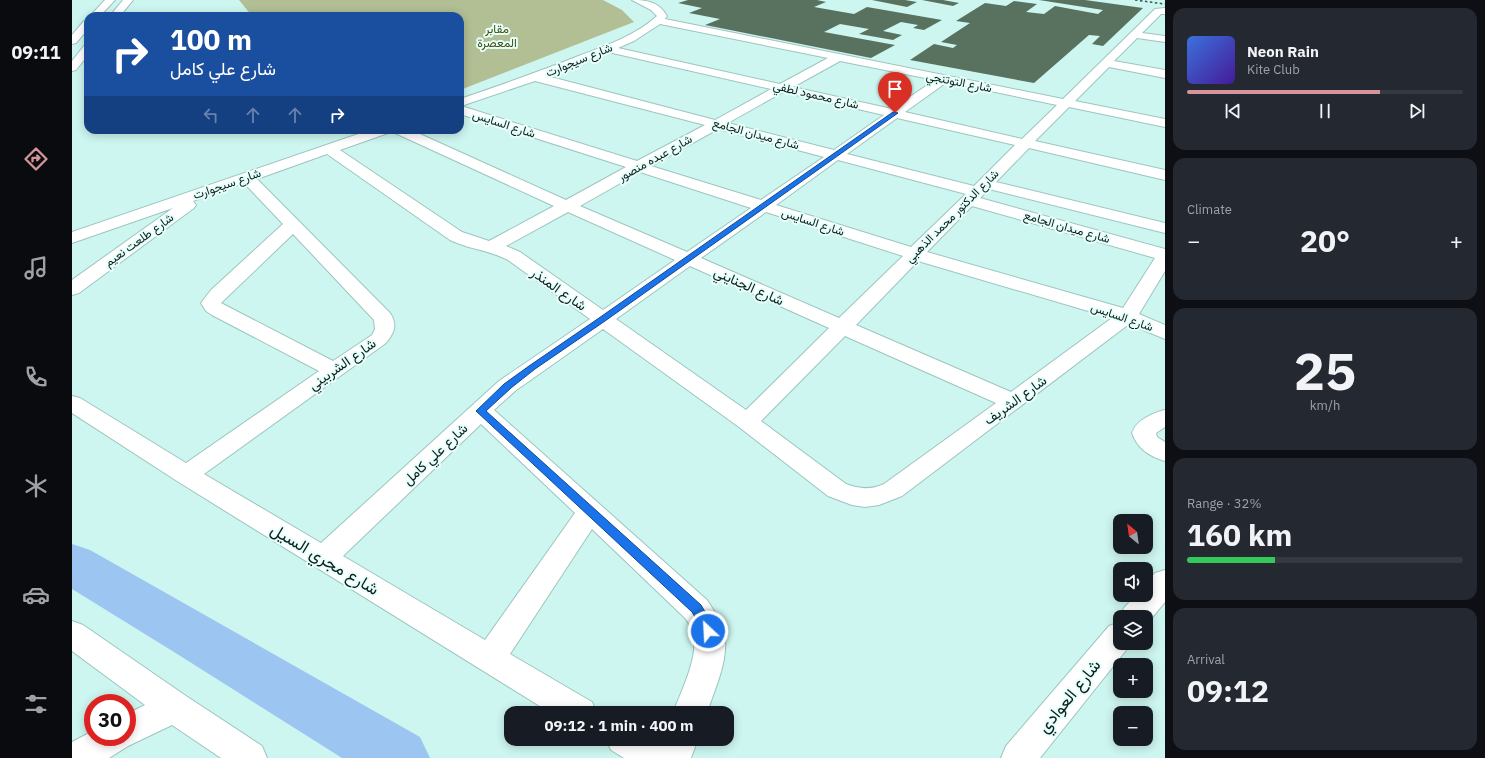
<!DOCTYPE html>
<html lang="en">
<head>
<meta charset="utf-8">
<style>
	body { margin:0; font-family:"IBM Plex Sans",Vazirmatn,sans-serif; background:#242831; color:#f1f3f6; height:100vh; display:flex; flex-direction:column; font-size:15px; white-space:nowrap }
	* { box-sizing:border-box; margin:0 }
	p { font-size:13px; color:#9ea1a6 }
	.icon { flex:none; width:22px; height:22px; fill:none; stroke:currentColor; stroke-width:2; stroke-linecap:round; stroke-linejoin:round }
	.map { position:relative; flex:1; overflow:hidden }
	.side { display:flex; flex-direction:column; gap:8px; padding:8px; background:#0d0f14; width:320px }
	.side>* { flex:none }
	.hud { position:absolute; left:12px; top:12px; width:380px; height:122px; border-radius:12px; box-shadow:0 2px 10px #0003; background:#1a4fa0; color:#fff; overflow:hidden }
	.needle { width:26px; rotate:331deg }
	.buttons { position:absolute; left:1041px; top:514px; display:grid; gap:8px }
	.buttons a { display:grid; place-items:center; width:40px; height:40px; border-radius:8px; background:#171b24; box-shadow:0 2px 10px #0003; font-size:20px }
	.speed { position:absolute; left:12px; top:694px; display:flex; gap:8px; font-size:20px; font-weight:700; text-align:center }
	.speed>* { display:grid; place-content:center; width:52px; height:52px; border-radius:50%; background:#171b24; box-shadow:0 2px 10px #0003; line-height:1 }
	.speed .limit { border:6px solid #d22; background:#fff; color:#111 }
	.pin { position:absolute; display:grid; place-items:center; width:34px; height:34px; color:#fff; margin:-41px -17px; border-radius:50% 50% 50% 0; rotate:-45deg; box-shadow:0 0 4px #0007 }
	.pin .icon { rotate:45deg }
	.me { position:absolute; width:44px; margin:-22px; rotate:335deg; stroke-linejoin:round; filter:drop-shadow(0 0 3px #0008) }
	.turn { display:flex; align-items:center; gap:14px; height:84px; padding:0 20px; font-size:18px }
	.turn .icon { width:52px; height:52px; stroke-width:2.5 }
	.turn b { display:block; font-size:28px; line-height:34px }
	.lanes { display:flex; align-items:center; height:38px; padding:0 20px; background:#0003; justify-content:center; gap:20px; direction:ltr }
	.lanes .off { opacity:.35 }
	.big { font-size:30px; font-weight:700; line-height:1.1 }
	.side .widget { flex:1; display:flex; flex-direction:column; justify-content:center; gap:6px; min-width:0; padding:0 14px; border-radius:12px; background:#242831 }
	.side .dial { align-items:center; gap:0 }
	.dial b { font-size:52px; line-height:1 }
	.song { display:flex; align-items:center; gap:12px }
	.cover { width:48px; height:48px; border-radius:6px; background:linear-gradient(135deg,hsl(220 70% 55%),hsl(260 70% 35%)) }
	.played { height:4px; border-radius:2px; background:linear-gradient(90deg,#d5949c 70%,#363941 70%) }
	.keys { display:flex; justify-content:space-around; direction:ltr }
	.heat { display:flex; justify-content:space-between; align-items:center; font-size:22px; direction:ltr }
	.charge { height:6px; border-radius:3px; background:linear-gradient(90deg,#34c759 32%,#363941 0) }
	.trip { position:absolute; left:432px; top:706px; width:230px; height:40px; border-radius:12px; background:#171b24; box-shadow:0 2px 10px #0003; font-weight:700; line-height:40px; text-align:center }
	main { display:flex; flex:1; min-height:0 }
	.tabs { display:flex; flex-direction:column; width:72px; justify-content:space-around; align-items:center; background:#090b0e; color:#9ea1a6 }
	.tabs .icon { width:28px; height:28px }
	.tabs .on { color:#d5949c }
	.tabs b { font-size:18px; color:#f1f3f6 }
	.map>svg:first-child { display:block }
</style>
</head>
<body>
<main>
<nav class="tabs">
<b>09:11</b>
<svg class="icon on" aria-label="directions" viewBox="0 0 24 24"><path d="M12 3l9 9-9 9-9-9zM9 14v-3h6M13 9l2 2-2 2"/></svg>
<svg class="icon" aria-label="music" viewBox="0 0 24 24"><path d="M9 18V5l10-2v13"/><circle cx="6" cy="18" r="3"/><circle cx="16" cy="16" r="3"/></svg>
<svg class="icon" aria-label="phone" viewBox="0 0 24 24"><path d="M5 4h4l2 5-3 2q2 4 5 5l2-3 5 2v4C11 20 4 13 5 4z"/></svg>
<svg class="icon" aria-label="climate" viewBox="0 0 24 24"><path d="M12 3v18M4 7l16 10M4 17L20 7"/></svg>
<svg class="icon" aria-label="car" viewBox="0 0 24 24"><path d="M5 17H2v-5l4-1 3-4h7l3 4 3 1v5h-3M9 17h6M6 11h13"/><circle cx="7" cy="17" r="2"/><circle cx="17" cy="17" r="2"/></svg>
<svg class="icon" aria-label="filters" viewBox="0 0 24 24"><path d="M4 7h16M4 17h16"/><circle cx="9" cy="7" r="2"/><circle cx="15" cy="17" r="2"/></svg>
</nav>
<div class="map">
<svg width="1093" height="758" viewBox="0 0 1093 758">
	<rect width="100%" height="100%" fill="#cdf6f0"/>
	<path fill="#b2be94" d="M167,0H531L550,10L562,22L388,90V16H180Z"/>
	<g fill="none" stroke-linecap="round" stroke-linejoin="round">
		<path fill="#9dc5f2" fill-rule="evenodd" d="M0,544L18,550L348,737L358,758H270L102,652L0,589Z"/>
	</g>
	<g fill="#58725f">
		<path d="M616,0H745L754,2L742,7L782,14L795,7L870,20L852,30L841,28L846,25L829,22L811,31L830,35L821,40L787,34L797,29L768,24L752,32L823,45L799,58L633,25L648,19L617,13L630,8L606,3Z"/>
		<path d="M800,0H833L845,2L835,7Z"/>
		<path d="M850,0H871L887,3L881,6Z"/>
		<path d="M967,0H1013L1071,8L1031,46L1020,44L1028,36L1017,35L962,83L838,60L862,44L881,48L885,45L869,42L898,23L884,21L913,3L934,6L942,1L965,4L954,12L972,14L983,6L1026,14L1031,10Z"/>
	</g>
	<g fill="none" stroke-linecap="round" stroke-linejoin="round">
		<g stroke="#9dc5bf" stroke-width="2">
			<g id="minor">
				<path d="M33,0H43L28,16H18Z"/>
				<path d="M51,0H61L48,16H38Z"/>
				<path d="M560,0C575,0 587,2 595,16L593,19L991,99L1083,9L1093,8V14H1089L1070,33L1093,36V42L1065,38L1042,61L1093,70V78L1037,67L1003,101L1093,119V127L997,107L963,141L1093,170V180L957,148L924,182L1093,223V233L917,189L908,198L1093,249V271L1067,314L1093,325V339L1057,324L830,496L807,505L793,507L780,505L756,496L667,427L531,329L443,391L422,410L635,600C642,611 653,626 653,640C655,665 642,690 635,713H601C609,692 625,660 622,638C621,630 618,624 613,618L520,529L438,654L520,702L525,713H479L105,481L0,413V396L8,398L114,463L247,371L140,315L134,311L129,303L139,290L211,224L172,183L121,201L124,205L122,208L7,293L0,295V280L101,208L0,243V232L298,130H318L316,133L268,150L390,232L417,241L482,206L323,133L321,130H339L494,200L554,167L388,114V99C429,85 469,71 509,55C536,45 564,35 585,16L579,10ZM588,24L756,58L708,84L546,48L562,41ZM536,52L699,89L643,120L475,76ZM768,61L863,80L820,109L721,87ZM463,81L633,125L565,161L389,106ZM875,82L985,105L950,139L833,112ZM711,92L812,115L762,150L656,123ZM825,118L943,145L902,186L775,154ZM646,129L752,157L689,200L579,166ZM255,154L378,240C396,249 417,250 436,260L518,319L427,381L249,543L132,474L314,343C322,333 326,325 318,313L185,179ZM766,160L894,194L839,247L704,205ZM568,172L679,208L615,252L508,206ZM900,206L1083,258L1051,308L855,252ZM496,212L603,260L531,310L448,252L434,246ZM694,212L831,256L767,318L629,258ZM221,234L302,320L303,329L300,335L261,361L149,303ZM846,261L1040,318L939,392L784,325ZM618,266L757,328L674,410L544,319ZM773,336L924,403L812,484C799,490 787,489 774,484L689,421ZM409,424L503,513L413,640L271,556Z"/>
				<path d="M16,20V29L4,43L0,44V35L12,21Z"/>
				<path d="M16,45V55L4,70L0,71V61L12,46Z"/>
				<path d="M1093,410V427L1084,433L1085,437L1093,442V461C1078,457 1065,448 1060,433C1064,420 1081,413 1093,410Z"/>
				<path d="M1093,570V602L1074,625V617H1048L1052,608L1064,595H1074V583L1083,573Z"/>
				<path d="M0,621L11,625L114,696L190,746L195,758H149L100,725L56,746L37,758H0V742L21,731V737H55V714L73,705L0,651Z"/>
				<path d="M1048,622V643H1059V644L968,758H929L934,746L1037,626Z"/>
				<path d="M534,739H583L590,743L592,739H626L619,758H552L539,750Z"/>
			</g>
		</g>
		<use href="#minor" fill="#fff" fill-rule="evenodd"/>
		<path stroke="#3f5653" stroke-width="1.5" stroke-dasharray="2.5 2.5" stroke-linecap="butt" d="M1063,0L1093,4"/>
	</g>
	<path fill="#1a73e8" stroke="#114b97" d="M821,112L826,113L533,321L463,369L439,388L414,411L629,605L638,620L642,631L640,635L636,637L631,635L627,624L620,612L404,411L432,384L457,366L527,318Z"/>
	<g text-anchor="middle" stroke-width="4" stroke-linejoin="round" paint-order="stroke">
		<g font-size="12" fill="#434f11" stroke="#e7fffb">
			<text x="425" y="33">مقابر<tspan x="425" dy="14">المعصرة</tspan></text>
		</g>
		<g font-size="12" fill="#0e1e1c" stroke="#e7fffb">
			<text transform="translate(507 60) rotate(-22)" y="4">شارع سيجوارت</text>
			<text transform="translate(887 82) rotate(11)" y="4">شارع التوتنجي</text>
			<text transform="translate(744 95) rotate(13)" y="4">شارع محمود لطفي</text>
			<text transform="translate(432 124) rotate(18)" y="4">شارع السايس</text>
			<text transform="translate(684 134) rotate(15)" y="4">شارع ميدان الجامع</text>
			<text transform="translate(583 158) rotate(-29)" y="4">شارع عبده منصور</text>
			<text transform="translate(155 184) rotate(-19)" y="4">شارع سيجوارت</text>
			<text transform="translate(880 216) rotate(-45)" y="4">شارع الدكتور محمد الذهبي</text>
			<text transform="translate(741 222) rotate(18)" y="4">شارع السايس</text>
			<text transform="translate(995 227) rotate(16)" y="4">شارع ميدان الجامع</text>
			<text transform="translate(67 240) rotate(-36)" y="4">شارع طلعت نعيم</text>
			<text transform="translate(1050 317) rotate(19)" y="4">شارع السايس</text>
		</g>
		<g font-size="14" fill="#0e1e1c" stroke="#e7fffb">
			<text transform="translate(677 286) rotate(24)" y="5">شارع الجنايني</text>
			<text transform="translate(487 289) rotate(35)" y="5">شارع المنذر</text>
			<text transform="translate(270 364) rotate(-35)" y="5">شارع الشربيني</text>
			<text transform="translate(943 400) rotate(-36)" y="5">شارع الشريف</text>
			<text transform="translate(363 454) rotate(-43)" y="5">شارع علي كامل</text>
		</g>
		<g font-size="17" fill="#0e1e1c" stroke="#e7fffb">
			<text transform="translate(253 559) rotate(31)" y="6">شارع مجري السيل</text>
			<text transform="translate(997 696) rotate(-51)" y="6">شارع العوادي</text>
		</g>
	</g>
</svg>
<div class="buttons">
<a><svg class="needle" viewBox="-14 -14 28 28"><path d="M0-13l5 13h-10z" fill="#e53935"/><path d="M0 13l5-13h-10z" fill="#9ea1a6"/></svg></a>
<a><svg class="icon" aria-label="sound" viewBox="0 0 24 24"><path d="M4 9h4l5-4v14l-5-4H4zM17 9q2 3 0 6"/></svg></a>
<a><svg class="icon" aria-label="layers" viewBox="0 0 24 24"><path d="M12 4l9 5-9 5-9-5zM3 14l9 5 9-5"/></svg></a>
<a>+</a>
<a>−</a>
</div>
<div class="speed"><div class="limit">30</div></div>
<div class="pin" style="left:823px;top:113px;background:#d93025"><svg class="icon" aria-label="arrive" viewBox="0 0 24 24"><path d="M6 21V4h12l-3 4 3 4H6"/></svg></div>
<svg class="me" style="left:636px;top:631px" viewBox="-20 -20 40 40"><circle r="17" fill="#1a73e8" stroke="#fff" stroke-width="3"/><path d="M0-11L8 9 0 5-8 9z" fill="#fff"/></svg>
<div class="trip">09:12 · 1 min · 400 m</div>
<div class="hud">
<div class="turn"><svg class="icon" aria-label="right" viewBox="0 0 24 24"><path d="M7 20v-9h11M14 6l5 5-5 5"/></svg><div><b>100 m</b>شارع علي كامل</div></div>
<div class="lanes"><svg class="icon off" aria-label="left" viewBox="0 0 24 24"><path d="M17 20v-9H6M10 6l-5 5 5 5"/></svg><svg class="icon off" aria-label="ahead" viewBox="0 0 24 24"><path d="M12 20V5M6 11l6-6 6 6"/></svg><svg class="icon off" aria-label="ahead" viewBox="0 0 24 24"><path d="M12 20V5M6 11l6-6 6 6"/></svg><svg class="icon" aria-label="right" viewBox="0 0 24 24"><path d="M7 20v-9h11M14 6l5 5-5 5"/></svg></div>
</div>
</div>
<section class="side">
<div class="widget">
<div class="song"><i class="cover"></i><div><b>Neon Rain</b><p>Kite Club</p></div></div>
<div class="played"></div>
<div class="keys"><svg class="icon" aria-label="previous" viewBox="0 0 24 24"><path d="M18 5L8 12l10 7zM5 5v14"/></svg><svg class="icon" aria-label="pause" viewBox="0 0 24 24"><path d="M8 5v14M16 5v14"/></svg><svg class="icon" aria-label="next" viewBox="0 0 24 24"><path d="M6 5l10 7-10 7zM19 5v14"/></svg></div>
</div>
<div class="widget"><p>Climate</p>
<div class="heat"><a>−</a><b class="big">20°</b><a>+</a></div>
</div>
<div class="widget dial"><b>25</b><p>km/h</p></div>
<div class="widget"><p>Range · 32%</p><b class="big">160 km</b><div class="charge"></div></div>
<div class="widget"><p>Arrival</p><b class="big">09:12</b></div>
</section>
</main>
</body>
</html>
